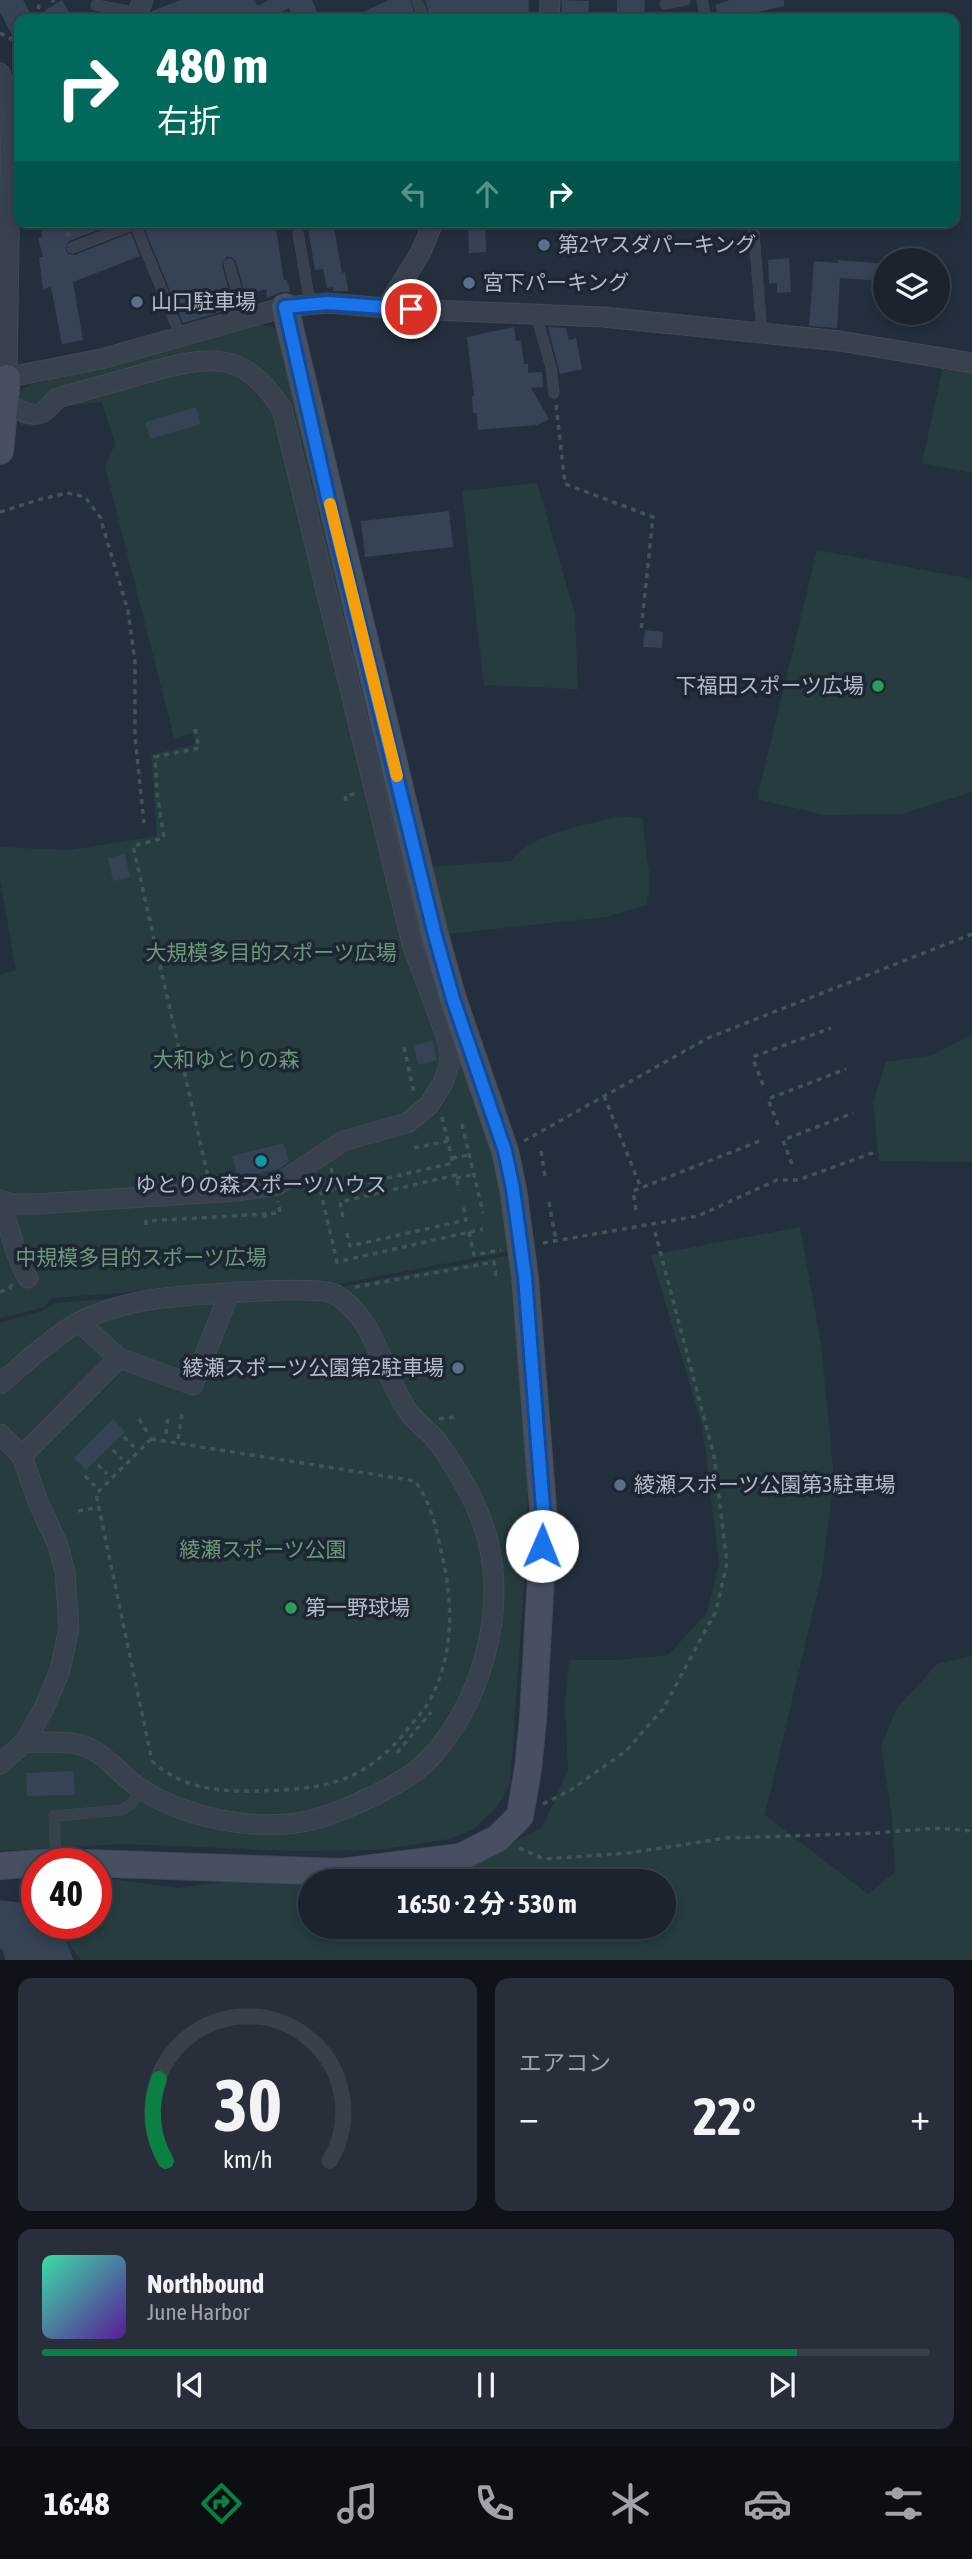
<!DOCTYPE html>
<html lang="ja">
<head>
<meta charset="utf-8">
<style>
	body { margin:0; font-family:"Asap Condensed","Noto Sans JP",sans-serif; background:#282f3a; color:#f1f3f6; height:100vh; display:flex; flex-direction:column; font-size:26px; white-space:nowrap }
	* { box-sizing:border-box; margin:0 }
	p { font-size:23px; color:#a0a4aa }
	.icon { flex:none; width:38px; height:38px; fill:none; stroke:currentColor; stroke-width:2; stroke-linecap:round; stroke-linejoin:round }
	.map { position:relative; height:1960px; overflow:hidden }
	.side { display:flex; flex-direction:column; gap:18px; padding:18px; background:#0f1319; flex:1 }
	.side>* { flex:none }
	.guide { position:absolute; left:14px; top:14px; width:945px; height:214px; border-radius:14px; box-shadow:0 4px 10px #0003,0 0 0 2px #39404a; background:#00695c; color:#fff; overflow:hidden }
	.controls { position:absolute; left:873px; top:248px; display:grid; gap:14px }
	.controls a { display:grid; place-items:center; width:77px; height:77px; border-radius:50%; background:#1b232e; box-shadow:0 4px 10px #0003,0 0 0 2px #39404a; font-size:35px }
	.speed { position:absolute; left:21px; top:1848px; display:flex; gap:14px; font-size:35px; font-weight:700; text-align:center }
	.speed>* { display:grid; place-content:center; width:91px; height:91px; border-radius:50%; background:#1b232e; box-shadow:0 4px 10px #0003,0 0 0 2px #39404a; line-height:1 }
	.speed .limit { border:10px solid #d22; background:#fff; color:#111 }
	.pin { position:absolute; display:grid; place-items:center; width:60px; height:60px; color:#fff; margin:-30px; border:4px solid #fff; border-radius:50%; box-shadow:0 2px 7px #0007 }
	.me { position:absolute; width:77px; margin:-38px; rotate:1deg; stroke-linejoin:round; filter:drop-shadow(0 0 5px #0008) }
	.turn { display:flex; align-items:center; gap:24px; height:147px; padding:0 28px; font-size:32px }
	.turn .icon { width:91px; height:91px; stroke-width:2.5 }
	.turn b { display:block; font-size:49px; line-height:60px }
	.lanes { display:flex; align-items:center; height:66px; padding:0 28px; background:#0003; justify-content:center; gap:35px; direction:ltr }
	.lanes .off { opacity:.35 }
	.big { font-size:52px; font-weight:700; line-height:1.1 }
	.side .card { flex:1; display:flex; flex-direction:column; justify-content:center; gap:10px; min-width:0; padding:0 24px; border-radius:14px; background:#282f3a }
	.side .dial { align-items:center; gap:0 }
	.dial svg { height:182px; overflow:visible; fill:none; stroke:#39404a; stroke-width:7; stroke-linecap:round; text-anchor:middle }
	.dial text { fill:#f1f3f6; stroke:none }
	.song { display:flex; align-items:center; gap:21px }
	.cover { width:84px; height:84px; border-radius:10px; background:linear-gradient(135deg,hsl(160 70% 55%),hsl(270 70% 35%)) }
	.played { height:7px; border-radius:4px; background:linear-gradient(90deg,#0b8043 85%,#39404a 85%) }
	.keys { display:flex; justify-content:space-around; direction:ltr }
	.heat { display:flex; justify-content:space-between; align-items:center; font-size:38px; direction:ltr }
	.side .tiles { flex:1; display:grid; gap:18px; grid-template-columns:1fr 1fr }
	.card:last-child { grid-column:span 2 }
	.trip { position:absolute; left:298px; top:1869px; width:378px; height:70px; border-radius:35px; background:#1b232e; box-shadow:0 4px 10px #0003,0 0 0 2px #39404a; font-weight:700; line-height:70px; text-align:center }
	.dock { display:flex; height:112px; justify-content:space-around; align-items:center; background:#0b0e12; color:#a0a4aa }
	.dock .icon { width:49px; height:49px }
	.dock .on { color:#0b8043 }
	.dock b { font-size:32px; color:#f1f3f6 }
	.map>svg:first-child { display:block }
</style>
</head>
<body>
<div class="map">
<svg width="972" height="1961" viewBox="0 0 972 1961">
	<rect width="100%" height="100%" fill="#242f3e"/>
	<g fill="#263c3f" fill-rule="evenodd">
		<path d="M257,324L273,327L280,335L491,1135L511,1251L333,1285L294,1280L52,1298L45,1307L0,1318V975L16,970L0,880V847L70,850L157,836L151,755L195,744L193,733L174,738L105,466L115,444L102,402L57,407C47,421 40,429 21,425L13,413L17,392L30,385Z"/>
		<path d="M943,366L972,370V473L922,463Z"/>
		<path d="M537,483L575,614L578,689L484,685L462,491Z"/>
		<path d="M817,550L972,579V792L901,814L824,815L757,799Z"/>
		<path d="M620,816L642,818L650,880L647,905L606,917L448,934L430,867L511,861C531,833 588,825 620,816Z"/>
		<path d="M972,1034V1162L879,1161L873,1103L886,1062L933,1055Z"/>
		<path d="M800,1227L821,1344L834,1477L822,1573L765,1815L868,1894L895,1872L892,1817L881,1746L897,1708L937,1664L972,1656V1960L82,1961L52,1923H96V1877L177,1888L505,1846L542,1828L568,1770L565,1704L569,1660H618L668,1655L707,1613L719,1563L702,1425L651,1255ZM310,1881H663V1927H310Z"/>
		<path d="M511,1255L528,1483L527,1543L510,1784L496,1808L472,1830L449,1839L377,1850L297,1851L122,1844L0,1851V1323L42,1311L56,1303L291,1282L334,1288Z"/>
	</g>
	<g fill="#364354">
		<path d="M0,0H23L31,15L19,19V48L0,12Z"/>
		<path d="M62,0L73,19H50L45,10Z"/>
		<path d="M181,0H255L257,6L269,0H312L320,19H294L289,8L268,19H148L152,11Z"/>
		<path d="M389,0H410L416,19H347Z"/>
		<path d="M425,0H529L528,19H431Z"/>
		<path d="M562,0L589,1L588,19H561Z"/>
		<path d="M617,0H645L644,19H617Z"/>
		<path d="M730,0H784V6L748,14L750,19H720L715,5Z"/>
		<path d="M68,222H118L69,241L65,248L68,254L75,255L131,233L140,256L73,282L83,340L62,344L51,287L43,289L39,257H43L38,238L42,237L41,231Z"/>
		<path d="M146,222H275L284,280H287L290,292H281L267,298L266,289L245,295L236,261L231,257H226L222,265L231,299L229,300L231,309L183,323L144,227Z"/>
		<path d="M307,222H333L342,273L345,272L348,291H333V287L327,288L323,269L315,270Z"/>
		<path d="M468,226H485L486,252L469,253Z"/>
		<path d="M789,258L791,292L777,293V283L769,284L768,260Z"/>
		<path d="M838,260L886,264L884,281L840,278L837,328L809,326L814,261L838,263Z"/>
		<path d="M514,327L516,341L521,340L524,364H528V373L542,372L543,387L531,388L549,419L537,425L478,430L477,413H473L472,396H474L467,337Z"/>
		<path d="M548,327L566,328L569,340L576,338L582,369L560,374Z"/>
		<path d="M196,407L201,424L150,439L145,422Z"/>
		<path d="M449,511L453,547L365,557L361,521Z"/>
		<path d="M645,630L663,632L662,648L643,647Z"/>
		<path d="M125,854L130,877L113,881L108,858Z"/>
		<path d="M433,1041L437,1060L418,1065L414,1045Z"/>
		<path d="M284,1143L289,1162L278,1169L238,1178L232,1156Z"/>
		<path d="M113,1419L125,1432L86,1470L74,1458Z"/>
		<path d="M74,1771L75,1795L27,1796L26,1773Z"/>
		<path d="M0,1900L37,1905V1923H59L74,1961H5L3,1950L0,1949Z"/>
	</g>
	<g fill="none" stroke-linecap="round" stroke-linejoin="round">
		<g stroke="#414a57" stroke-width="11">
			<g id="lane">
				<path d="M417,0L424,19"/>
				<path d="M702,0L706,19"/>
				<path d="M665,4L685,0"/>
				<path d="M96,5L129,11L139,19"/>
				<path d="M753,222L762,333"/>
				<path d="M135,224L181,337"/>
				<path d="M298,233L310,303"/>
				<path d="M72,248L139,222"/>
				<path d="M229,264L244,317"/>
				<path d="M536,315L551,367L554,393"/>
				<path d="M56,1861L54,1816L122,1810L132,1803L140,1788"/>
			</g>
		</g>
		<g stroke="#414a57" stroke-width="21">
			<g id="street">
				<path d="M135,19L143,0"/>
				<path d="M549,19L550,0"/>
				<path d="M0,73L11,111L7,378"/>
				<path d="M386,308L421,252L433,222"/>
				<path d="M0,379L101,359L285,307L328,303L386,308L603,317L840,341L972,363"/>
				<path d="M0,1200L12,1204H36L236,1191L277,1185L343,1141L407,1123L429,1105L443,1083L449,1066L450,1051L445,1033L412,944L282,409C243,348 208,356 146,373C116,382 86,390 57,398C43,415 38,419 17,409L4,412"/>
				<path d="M0,1206C12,1229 14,1256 28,1278"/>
				<path d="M79,1322L119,1358L193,1385L229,1294"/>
				<path d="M0,1384C21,1366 55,1335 79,1322C100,1311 126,1304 149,1300C174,1296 321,1284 335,1294C378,1321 381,1373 408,1411C415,1422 428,1430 436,1440C458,1470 479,1505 488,1541C506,1615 481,1703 429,1759C406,1784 345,1811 312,1820C258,1833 184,1818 138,1787C121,1775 105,1754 85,1746C67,1740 44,1743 25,1742"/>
				<path d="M0,1434L22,1456L38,1502L58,1545L65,1572L69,1628L60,1670L45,1706L25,1742L0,1764"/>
				<path d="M22,1456L119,1358"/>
			</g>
		</g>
		<g stroke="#414a57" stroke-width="28">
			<g id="secondary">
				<path d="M0,451L7,378"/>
				<path d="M0,1866L56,1862L342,1872L461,1857L498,1838L520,1816L528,1769L533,1719L544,1521L525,1277L513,1189L505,1151L453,999L435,935L285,307"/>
			</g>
		</g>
		<g stroke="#3f5557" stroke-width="3.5" stroke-dasharray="5 5" stroke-linecap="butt">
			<path d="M52,0L54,2"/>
			<path d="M36,19L40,0"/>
			<path d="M0,33L11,39L19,33"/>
			<path d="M65,222L69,237"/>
			<path d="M556,405L565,484L653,517L641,631"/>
			<path d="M0,512L41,499L67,493L85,497L100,517L128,611L135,662V737L144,823"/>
			<path d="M195,729L199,748L155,757L157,793L164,838L133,846L208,1177"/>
			<path d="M346,801L345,796L358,793"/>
			<path d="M404,1047L414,1093"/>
			<path d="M763,1085L753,1059L755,1056L831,1028"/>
			<path d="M604,1096L641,1188"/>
			<path d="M442,1117L453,1163L321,1193L337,1262L483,1229"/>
			<path d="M462,1124L483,1213"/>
			<path d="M778,1125L768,1099L846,1069"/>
			<path d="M524,1141L708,1038L972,934"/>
			<path d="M414,1148L448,1141"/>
			<path d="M541,1151L545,1176"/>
			<path d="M452,1158L469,1155"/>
			<path d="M792,1164L783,1140L853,1113"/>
			<path d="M331,1168L337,1190"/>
			<path d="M456,1178L473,1175"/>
			<path d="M549,1202L556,1241"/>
			<path d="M636,1210L633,1191L762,1140"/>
			<path d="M343,1217L340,1202L456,1175L459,1191"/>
			<path d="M265,1218V1214L280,1213L278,1201"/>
			<path d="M146,1225V1221L265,1214"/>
			<path d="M469,1232L474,1255L501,1250"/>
			<path d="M347,1233L350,1246L466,1220L463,1205"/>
			<path d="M543,1243L698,1216L777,1180H798L878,1151"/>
			<path d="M35,1249L50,1247"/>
			<path d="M355,1287L494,1262L496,1278"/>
			<path d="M0,1292L10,1288L12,1284"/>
			<path d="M139,1419L147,1432"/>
			<path d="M439,1419L454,1417"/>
			<path d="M166,1434L168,1416"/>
			<path d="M124,1437L134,1447"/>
			<path d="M151,1439L415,1481C432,1504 437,1532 443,1560C454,1607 453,1662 427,1705C422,1713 414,1721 407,1730C393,1747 376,1764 355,1774C325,1789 290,1790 256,1791C218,1792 181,1788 152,1761L96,1494Z"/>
			<path d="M178,1439L182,1414"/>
			<path d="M113,1450L122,1459"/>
			<path d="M98,1465L107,1474"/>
			<path d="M85,1476L95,1486"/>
			<path d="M78,1511L94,1508"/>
			<path d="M397,1753L431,1712"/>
			<path d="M543,1804L569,1791L626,1751L663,1709L716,1611L727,1563L714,1456L655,1232"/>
			<path d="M519,1848L544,1859L629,1853L726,1838L877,1833L935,1828L972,1831"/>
		</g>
		<use href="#lane" stroke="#38414e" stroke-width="10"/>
		<use href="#street" stroke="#38414e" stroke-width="19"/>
		<use href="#secondary" stroke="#465061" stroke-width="26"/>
	</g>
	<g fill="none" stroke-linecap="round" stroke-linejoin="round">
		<g stroke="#114b97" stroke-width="18">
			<path id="route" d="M411,309L328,303L285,307L328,498L435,935L453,999L505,1151L513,1189L525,1277L544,1521L542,1546"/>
		</g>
		<use href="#route" stroke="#1a73e8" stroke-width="12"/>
		<path stroke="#f59e0b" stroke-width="12" d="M330,504L397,776"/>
	</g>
	<g fill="#5c6f8a" stroke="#1d2633" stroke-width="2.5">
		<circle cx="544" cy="245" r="7"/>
		<circle cx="469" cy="283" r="7"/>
		<circle cx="137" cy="302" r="7"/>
		<circle cx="458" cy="1368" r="7"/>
		<circle cx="620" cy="1485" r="7"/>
	</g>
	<g fill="#2e9e5b" stroke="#1d2633" stroke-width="2.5">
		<circle cx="878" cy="686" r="7"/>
		<circle cx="291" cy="1608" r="7"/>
	</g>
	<circle fill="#0f9aa8" stroke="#1d2633" stroke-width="2.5" cx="261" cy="1161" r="7"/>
	<g text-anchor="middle" stroke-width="7" stroke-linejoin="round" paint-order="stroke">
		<g font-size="21" fill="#b4bcc9" stroke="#1d2633" text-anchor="start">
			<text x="558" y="252">第2ヤスダパーキング</text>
			<text x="483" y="290">宮下パーキング</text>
			<text x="151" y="309">山口駐車場</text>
			<text x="864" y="693" text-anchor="end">下福田スポーツ広場</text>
			<text x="261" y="1192" text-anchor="middle">ゆとりの森スポーツハウス</text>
			<text x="444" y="1375" text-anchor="end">綾瀬スポーツ公園第2駐車場</text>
			<text x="634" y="1492">綾瀬スポーツ公園第3駐車場</text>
			<text x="305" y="1615">第一野球場</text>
		</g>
		<g font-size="21" fill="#6b9a76" stroke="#1d2633">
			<text x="271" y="960">大規模多目的スポーツ広場</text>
			<text x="226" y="1067">大和ゆとりの森</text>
			<text x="141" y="1265">中規模多目的スポーツ広場</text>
			<text x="263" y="1557">綾瀬スポーツ公園</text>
		</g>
	</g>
</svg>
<div class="controls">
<a><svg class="icon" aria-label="layers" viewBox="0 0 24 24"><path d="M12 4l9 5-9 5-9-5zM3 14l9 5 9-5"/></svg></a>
</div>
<div class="speed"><div class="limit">40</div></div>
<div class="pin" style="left:411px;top:309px;background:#d93025"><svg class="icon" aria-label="arrive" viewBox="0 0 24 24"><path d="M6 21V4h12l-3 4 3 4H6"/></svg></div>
<svg class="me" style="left:542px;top:1546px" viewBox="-20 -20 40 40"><circle r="19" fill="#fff"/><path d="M0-13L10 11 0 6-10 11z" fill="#1a73e8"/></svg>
<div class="trip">16:50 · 2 分 · 530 m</div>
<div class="guide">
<div class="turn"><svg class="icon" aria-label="right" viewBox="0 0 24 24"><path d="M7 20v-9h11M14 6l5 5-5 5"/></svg><div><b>480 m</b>右折</div></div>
<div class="lanes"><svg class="icon off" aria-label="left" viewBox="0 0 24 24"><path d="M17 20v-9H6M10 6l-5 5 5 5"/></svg><svg class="icon off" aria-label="ahead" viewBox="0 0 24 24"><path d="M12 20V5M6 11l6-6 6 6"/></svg><svg class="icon" aria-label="right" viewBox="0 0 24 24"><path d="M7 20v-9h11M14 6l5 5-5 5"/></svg></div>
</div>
</div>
<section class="side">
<div class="tiles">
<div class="card dial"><svg viewBox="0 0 100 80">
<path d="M14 69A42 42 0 1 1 86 69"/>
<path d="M14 69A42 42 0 0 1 11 33" stroke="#0b8043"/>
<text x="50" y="56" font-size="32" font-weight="700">30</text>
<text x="50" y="72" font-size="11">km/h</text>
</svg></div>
<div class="card"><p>エアコン</p>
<div class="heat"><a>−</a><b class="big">22°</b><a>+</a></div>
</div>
<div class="card">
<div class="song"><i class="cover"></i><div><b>Northbound</b><p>June Harbor</p></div></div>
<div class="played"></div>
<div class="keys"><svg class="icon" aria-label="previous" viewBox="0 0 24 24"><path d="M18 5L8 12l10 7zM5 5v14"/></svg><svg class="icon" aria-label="pause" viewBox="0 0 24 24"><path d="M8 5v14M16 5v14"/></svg><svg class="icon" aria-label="next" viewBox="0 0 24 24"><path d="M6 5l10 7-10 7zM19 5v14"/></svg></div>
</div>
</div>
</section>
<nav class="dock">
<b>16:48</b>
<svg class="icon on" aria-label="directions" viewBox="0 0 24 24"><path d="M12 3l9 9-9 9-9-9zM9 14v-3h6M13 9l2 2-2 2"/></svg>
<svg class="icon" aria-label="music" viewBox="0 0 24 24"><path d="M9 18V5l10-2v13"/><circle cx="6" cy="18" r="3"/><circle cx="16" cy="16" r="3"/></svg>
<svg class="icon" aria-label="phone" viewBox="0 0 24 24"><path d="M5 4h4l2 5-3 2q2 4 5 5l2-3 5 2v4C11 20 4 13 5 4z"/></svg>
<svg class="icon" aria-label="climate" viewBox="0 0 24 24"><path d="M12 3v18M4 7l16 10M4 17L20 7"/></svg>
<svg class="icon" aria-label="car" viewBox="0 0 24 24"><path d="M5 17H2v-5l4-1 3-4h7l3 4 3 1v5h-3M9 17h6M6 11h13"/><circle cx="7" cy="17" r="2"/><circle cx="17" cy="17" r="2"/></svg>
<svg class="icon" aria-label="filters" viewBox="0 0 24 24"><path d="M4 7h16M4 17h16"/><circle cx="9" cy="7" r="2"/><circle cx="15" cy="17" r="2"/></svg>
</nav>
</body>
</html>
